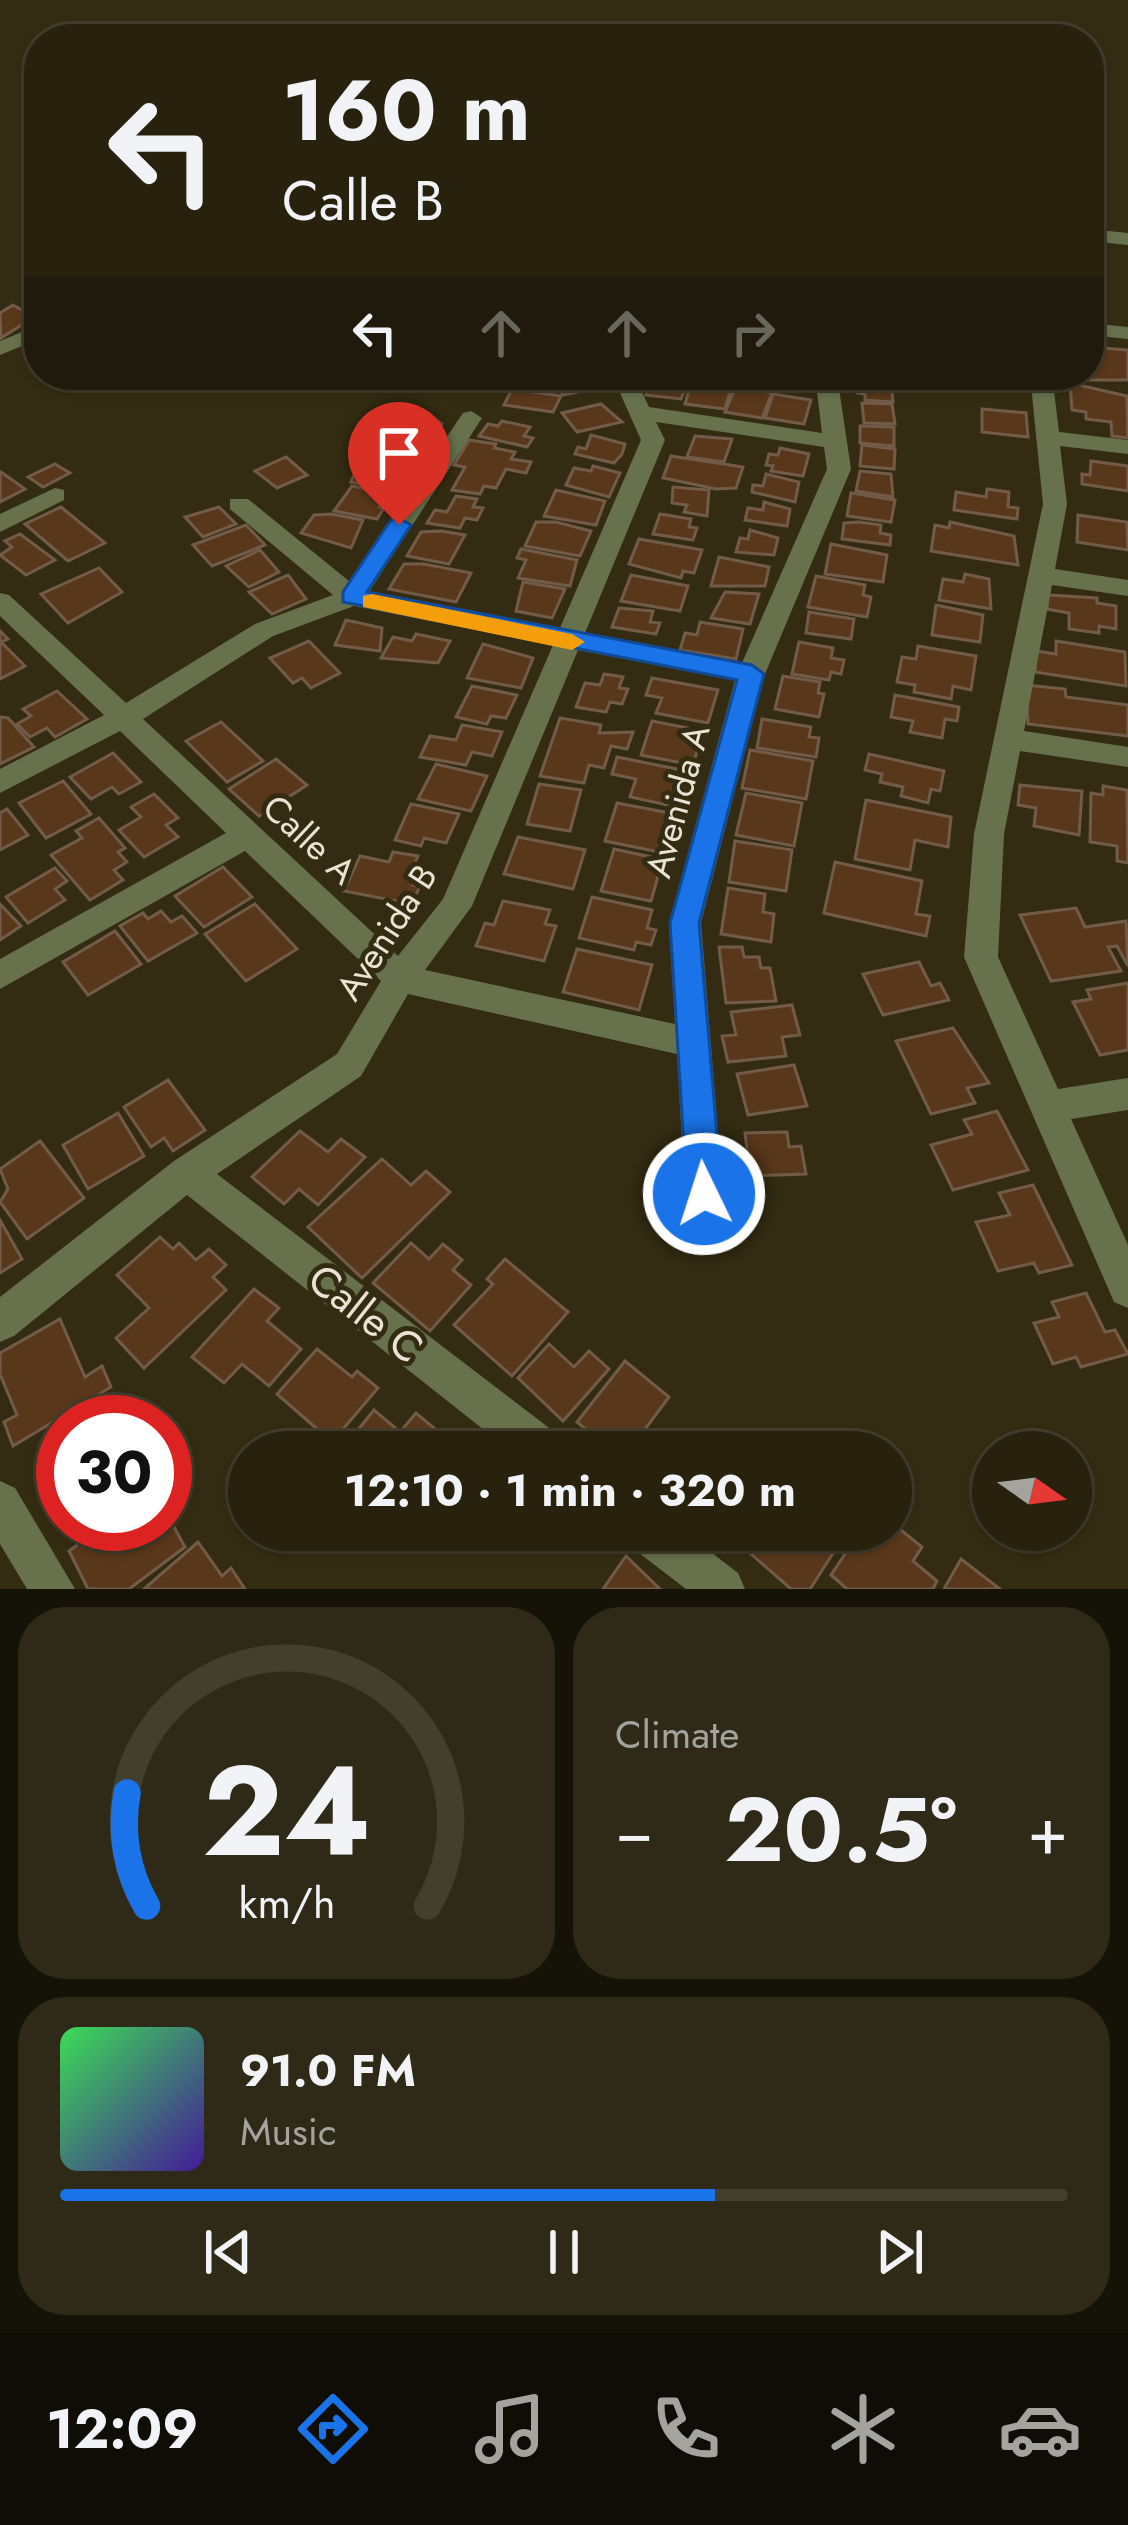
<!DOCTYPE html>
<html lang="en">
<head>
<meta charset="utf-8">
<style>
	body { margin:0; font-family:Jost,sans-serif; background:#2f2917; color:#f1f3f6; height:100vh; display:flex; flex-direction:column; font-size:45px; white-space:nowrap }
	* { box-sizing:border-box; margin:0 }
	p { font-size:39px; color:#a4a39e }
	.icon { flex:none; width:66px; height:66px; fill:none; stroke:currentColor; stroke-width:2; stroke-linecap:round; stroke-linejoin:round }
	.map { position:relative; height:1589px; overflow:hidden }
	.details { display:flex; flex-direction:column; gap:18px; padding:18px; background:#151208; flex:1 }
	.details>* { flex:none }
	.banner { position:absolute; left:24px; top:24px; width:1080px; height:366px; border-radius:48px; box-shadow:0 3px 9px #0004,0 0 0 3px #433e2e; background:#27210e; color:#f1f3f6; overflow:hidden }
	.needle { width:78px; rotate:104deg }
	.tools { position:absolute; left:972px; top:1431px; display:grid; gap:24px }
	.tools a { display:grid; place-items:center; width:120px; height:120px; border-radius:50%; background:#27210e; box-shadow:0 3px 9px #0004,0 0 0 3px #433e2e; font-size:60px }
	.speed { position:absolute; left:36px; top:1395px; display:flex; gap:24px; font-size:60px; font-weight:700; text-align:center }
	.speed>* { display:grid; place-content:center; width:156px; height:156px; border-radius:50%; background:#27210e; box-shadow:0 3px 9px #0004,0 0 0 3px #433e2e; line-height:1 }
	.speed .limit { border:18px solid #d22; background:#fff; color:#111 }
	.pin { position:absolute; display:grid; place-items:center; width:102px; height:102px; color:#fff; margin:-123px -51px; border-radius:50% 50% 50% 0; rotate:-45deg; box-shadow:0 0 12px #0007 }
	.pin .icon { rotate:45deg }
	.me { position:absolute; width:132px; margin:-66px; rotate:356deg; stroke-linejoin:round; filter:drop-shadow(0 0 9px #0008) }
	.turn { display:flex; align-items:center; gap:42px; height:252px; padding:0 60px; font-size:54px }
	.turn .icon { width:156px; height:156px; stroke-width:2.5 }
	.turn b { display:block; font-size:84px; line-height:102px }
	.lanes { display:flex; align-items:center; height:114px; padding:0 60px; background:#0003; justify-content:center; gap:60px; direction:ltr }
	.lanes .off { opacity:.35 }
	.big { font-size:90px; font-weight:700; line-height:1.1 }
	.details .card { flex:1; display:flex; flex-direction:column; justify-content:center; gap:18px; min-width:0; padding:0 42px; border-radius:48px; background:#2f2917 }
	.details .dial { align-items:center; gap:0 }
	.dial svg { height:312px; overflow:visible; fill:none; stroke:#433e2e; stroke-width:7; stroke-linecap:round; text-anchor:middle }
	.dial text { fill:#f1f3f6; stroke:none }
	.song { display:flex; align-items:center; gap:36px }
	.cover { width:144px; height:144px; border-radius:18px; background:linear-gradient(135deg,hsl(130 70% 55%),hsl(260 70% 35%)) }
	.played { height:12px; border-radius:6px; background:linear-gradient(90deg,#1a73e8 65%,#433e2e 65%) }
	.keys { display:flex; justify-content:space-around; direction:ltr }
	.heat { display:flex; justify-content:space-between; align-items:center; font-size:66px; direction:ltr }
	.details .tiles { flex:1; display:grid; gap:18px; grid-template-columns:1fr 1fr }
	.card:last-child { grid-column:span 2 }
	.trip { position:absolute; left:228px; top:1431px; width:684px; height:120px; border-radius:60px; background:#27210e; box-shadow:0 3px 9px #0004,0 0 0 3px #433e2e; font-weight:700; line-height:120px; text-align:center }
	.tab-bar { display:flex; height:192px; justify-content:space-around; align-items:center; background:#100d06; color:#a4a39e }
	.tab-bar .icon { width:84px; height:84px }
	.tab-bar .current { color:#1a73e8 }
	.tab-bar b { font-size:54px; color:#f1f3f6 }
	.map>svg:first-child { display:block }
</style>
</head>
<body>
<div class="map">
<svg width="1128" height="1589" viewBox="0 0 1128 1589">
	<rect width="100%" height="100%" fill="#342c12"/>
	<g fill="#59371a" stroke="#735b49" stroke-width="3">
		<path d="M13,305L34,317L1,338L0,313Z"/>
		<path d="M1089,347L1128,350V380H1077L1076,375H1089Z"/>
		<path d="M583,375L587,390L563,395L549,376Z"/>
		<path d="M652,379L687,383L681,399L646,395Z"/>
		<path d="M692,380L732,385L725,409L685,404Z"/>
		<path d="M891,382L893,402L865,400V394L857,393L856,383Z"/>
		<path d="M1070,383L1127,396L1128,438L1112,436L1111,422L1086,419V412L1072,410Z"/>
		<path d="M736,386L772,393L762,418L725,412Z"/>
		<path d="M512,389L561,396L553,412L504,405Z"/>
		<path d="M773,394L811,400L804,424L765,418Z"/>
		<path d="M862,403L892,404L895,424L864,423Z"/>
		<path d="M601,404L622,422L577,432L562,413Z"/>
		<path d="M982,409L1026,413L1028,437L982,432Z"/>
		<path d="M407,415L435,419L442,424L434,438L397,433Z"/>
		<path d="M502,421L530,427L524,436L533,438L527,447L479,436L488,424L498,426Z"/>
		<path d="M860,426L894,427V446L860,443Z"/>
		<path d="M591,435L625,444L622,454L614,463L575,454L578,447L586,449Z"/>
		<path d="M391,436L421,441L418,447L428,449L423,459L373,451Z"/>
		<path d="M695,436L732,439L724,462L687,457Z"/>
		<path d="M469,440L496,444L494,448L515,452L511,459L531,462L526,473L506,469L496,488L484,486L480,494L452,490L465,467L454,465Z"/>
		<path d="M862,445L895,449L894,469L860,466Z"/>
		<path d="M780,448L809,454L803,476L771,471L773,466L766,465L769,454L778,455Z"/>
		<path d="M363,453L406,465L397,479L406,480L399,490L351,482Z"/>
		<path d="M671,456L743,467L736,488L716,489L663,478Z"/>
		<path d="M286,457L307,475L277,488L255,471Z"/>
		<path d="M1091,461L1128,466V491L1082,484V474L1090,475Z"/>
		<path d="M55,464L70,473L43,487L28,477Z"/>
		<path d="M593,466L620,473L609,497L566,485L574,468L591,471Z"/>
		<path d="M860,471L891,474L893,497L856,491Z"/>
		<path d="M0,472H1L25,489L0,502Z"/>
		<path d="M766,474L799,482L795,502L752,492L753,485L763,486Z"/>
		<path d="M352,486L384,492L379,507L384,508L377,519L334,511Z"/>
		<path d="M673,487L709,490L707,516L684,512L687,505L672,503Z"/>
		<path d="M987,489L1009,492L1008,507L1018,508L1017,519L954,510L956,492L986,497Z"/>
		<path d="M556,490L605,501L596,525L544,516Z"/>
		<path d="M851,493L895,500L891,522L847,516Z"/>
		<path d="M456,496L477,499L473,507L483,508L477,520L465,518L460,528L427,523L435,510L447,512Z"/>
		<path d="M764,502L790,509L787,526L745,520L748,508L763,510Z"/>
		<path d="M61,507L105,543L68,561L25,524Z"/>
		<path d="M219,507L236,524L203,537L185,517Z"/>
		<path d="M331,514L363,520L351,548L301,533L314,515Z"/>
		<path d="M660,514L691,519L689,527L697,528L693,540L653,534Z"/>
		<path d="M1078,515L1127,522L1128,550L1077,542Z"/>
		<path d="M536,522H556L591,531L580,556L525,546Z"/>
		<path d="M859,522L881,525L880,533L891,535L890,545L842,539L844,523Z"/>
		<path d="M950,522L1014,536L1018,565L931,551L935,525L949,528Z"/>
		<path d="M246,525L265,545L212,566L193,545Z"/>
		<path d="M750,530L778,538L774,555L736,552L740,538L748,539Z"/>
		<path d="M441,531L465,535L449,564L407,556L421,532Z"/>
		<path d="M20,534L55,560L26,575L0,555L12,547L5,541Z"/>
		<path d="M639,539L702,550L694,573L683,571L681,578L629,564Z"/>
		<path d="M831,544L887,555L883,582L825,574Z"/>
		<path d="M521,549L577,560L570,586L518,578L526,560L517,558Z"/>
		<path d="M260,550L279,572L249,587L226,566Z"/>
		<path d="M719,557L769,567L765,586H711Z"/>
		<path d="M404,564H424L471,573L456,602L389,589Z"/>
		<path d="M99,568L122,592L68,623L41,594Z"/>
		<path d="M965,574L989,579L991,609L939,600L943,579L963,582Z"/>
		<path d="M288,575L306,599L272,614L249,592Z"/>
		<path d="M631,575L688,586L680,611L621,601Z"/>
		<path d="M816,576L865,585L863,595L871,597L867,617L808,607Z"/>
		<path d="M523,582L565,589L552,618L516,611Z"/>
		<path d="M725,592L759,594L750,624L711,618Z"/>
		<path d="M1048,595L1097,598V603L1116,606V629L1099,626V633L1069,629V613L1047,609Z"/>
		<path d="M936,605L983,615L980,642L932,635Z"/>
		<path d="M619,608L653,611L650,622L660,623L656,634L612,627Z"/>
		<path d="M809,612L854,619L851,639L806,633Z"/>
		<path d="M346,620L382,628L380,651L335,645Z"/>
		<path d="M700,622L743,629L736,659L680,650L685,633L697,635Z"/>
		<path d="M0,631L8,639L1,642L25,666L0,679Z"/>
		<path d="M416,634L450,641L438,663L381,658L393,637L412,641Z"/>
		<path d="M309,641L340,673L311,688L302,678L293,683L270,658Z"/>
		<path d="M1056,641L1125,652L1126,686L1035,672L1036,651L1056,654Z"/>
		<path d="M799,642L833,648L831,658L844,660L841,674L831,672L829,680L792,674Z"/>
		<path d="M483,644L533,658L521,688L467,678Z"/>
		<path d="M918,646L976,656L971,690L953,686L951,699L914,692L915,685L897,682L902,657L916,659Z"/>
		<path d="M604,674L623,677L619,688L628,689L622,704L610,702L606,712L576,707L585,683L600,685Z"/>
		<path d="M783,676L820,682L818,693L824,694L819,717L775,709Z"/>
		<path d="M652,678L718,690L708,723L656,713L662,698L646,695Z"/>
		<path d="M1026,685L1065,689L1066,697L1128,705V736L1028,724Z"/>
		<path d="M472,686L517,695L506,718L491,716L487,724L456,717Z"/>
		<path d="M57,691L87,719L55,737L47,728L30,737L17,724L31,716L23,709Z"/>
		<path d="M895,695L959,707L957,721L945,719L942,738L910,732L913,721L891,717Z"/>
		<path d="M0,717L8,718L34,747L0,764Z"/>
		<path d="M560,718L601,725L599,733L633,732L627,749L611,746L604,768L589,765L584,783L540,776Z"/>
		<path d="M762,719L811,727L809,737L819,738L816,757L757,748Z"/>
		<path d="M652,721L703,731L693,765L641,755Z"/>
		<path d="M221,722L263,761L227,782L186,741Z"/>
		<path d="M462,725L502,732L492,756L472,752L466,765L420,757L430,736L456,740Z"/>
		<path d="M750,750L813,761L806,799L742,788Z"/>
		<path d="M113,753L141,782L119,794L112,787L91,799L70,777Z"/>
		<path d="M869,754L944,771L940,791L931,789L928,803L901,796L903,787L880,782L882,774L865,770Z"/>
		<path d="M617,757L692,772L682,808L630,797L636,779L612,774Z"/>
		<path d="M276,759L307,785L259,816L229,789Z"/>
		<path d="M436,764L487,776L471,811L418,799Z"/>
		<path d="M63,781L91,814L46,838L19,803Z"/>
		<path d="M539,784L581,790L570,831L527,824Z"/>
		<path d="M1020,785L1082,791L1079,835L1034,826L1036,808L1018,805Z"/>
		<path d="M1103,786L1127,790L1128,863L1117,861V846L1090,842L1091,793L1103,795Z"/>
		<path d="M746,793L802,803L794,846L736,835Z"/>
		<path d="M154,794L178,818L166,825L178,837L144,857L119,830L141,817L131,807Z"/>
		<path d="M866,800L951,817L948,847L915,840L910,870L855,859Z"/>
		<path d="M617,803L675,814L664,853L605,841Z"/>
		<path d="M411,804L459,814L446,843L424,838L421,846L395,840Z"/>
		<path d="M7,809L28,835L0,850V813Z"/>
		<path d="M99,818L125,848L118,852L127,862L114,870L123,880L90,900L51,855L82,838L76,831Z"/>
		<path d="M518,837L585,850L573,889L504,874Z"/>
		<path d="M735,841L792,850L786,891L729,882Z"/>
		<path d="M614,849L651,857L649,864L661,866L651,901L601,891Z"/>
		<path d="M393,852L418,856L412,871L418,872L413,885L420,886L412,904L344,891L360,856L389,862Z"/>
		<path d="M835,862L922,881L916,914L930,916L926,936L824,913Z"/>
		<path d="M223,867L252,897L204,927L175,896Z"/>
		<path d="M55,868L67,881L55,889L65,900L28,923L6,897Z"/>
		<path d="M728,888L765,894L763,912L774,914L771,942L721,934Z"/>
		<path d="M592,897L652,910L647,928L656,930L651,945L636,942L634,950L579,938Z"/>
		<path d="M503,901L550,910L545,924L556,926L544,961L476,946L485,923L494,925Z"/>
		<path d="M0,904L21,926L0,940Z"/>
		<path d="M255,904L297,949L246,981L205,934Z"/>
		<path d="M1076,908L1085,927L1126,921L1128,966L1117,946L1108,947L1121,971L1051,981L1020,915Z"/>
		<path d="M161,911L171,922L182,916L197,933L148,961L120,926L143,913L148,919Z"/>
		<path d="M115,931L141,964L88,995L63,962Z"/>
		<path d="M719,947H742L744,957H759L761,968H770L776,1001L726,1003Z"/>
		<path d="M577,949L652,965L639,1010L563,992Z"/>
		<path d="M919,962L931,986L940,983L949,1000L883,1015L863,974Z"/>
		<path d="M1128,983V1050L1100,1055L1073,1002L1091,999L1087,990Z"/>
		<path d="M792,1005L800,1035L782,1037L786,1056L728,1062L722,1036L736,1035L731,1012Z"/>
		<path d="M953,1028L989,1083L967,1088L975,1103L931,1114L896,1041Z"/>
		<path d="M794,1065L807,1106L748,1115L737,1074Z"/>
		<path d="M168,1080L205,1130L173,1151L164,1138L151,1147L124,1107Z"/>
		<path d="M997,1111L1028,1170L953,1190L931,1145L972,1134L964,1120Z"/>
		<path d="M118,1113L144,1156L88,1189L63,1145Z"/>
		<path d="M300,1131L328,1152L341,1139L365,1157L318,1205L299,1189L284,1204L252,1177Z"/>
		<path d="M787,1132L789,1147L801,1146L806,1174L750,1176L745,1133Z"/>
		<path d="M40,1141L84,1198L27,1239L0,1202L8,1189L0,1169Z"/>
		<path d="M382,1159L411,1185L426,1171L450,1192L362,1278L308,1227Z"/>
		<path d="M1033,1185L1072,1265L1039,1273L1034,1263L998,1271L976,1222L1010,1215L999,1193Z"/>
		<path d="M0,1220L22,1259L0,1273Z"/>
		<path d="M160,1237L173,1249L179,1243L196,1260L209,1249L226,1265L213,1277L226,1290L144,1368L116,1338L149,1308L117,1275Z"/>
		<path d="M411,1243L429,1259L443,1244L462,1260L453,1270L471,1285L430,1331L373,1283Z"/>
		<path d="M505,1259L568,1312L512,1376L454,1325L493,1284L487,1279Z"/>
		<path d="M254,1289L279,1308L267,1321L301,1349L269,1386L242,1364L224,1383L192,1357Z"/>
		<path d="M1086,1293L1105,1332L1115,1330L1128,1354L1081,1367L1076,1357L1053,1364L1034,1323L1059,1317L1052,1302Z"/>
		<path d="M60,1319L85,1377L102,1366L111,1387L13,1446L4,1422L17,1415L0,1374V1353Z"/>
		<path d="M549,1344L574,1367L589,1351L609,1369L563,1421L518,1378Z"/>
		<path d="M317,1349L352,1377L357,1371L378,1388L332,1442L277,1394Z"/>
		<path d="M625,1361L669,1397L628,1452H613L577,1422Z"/>
		<path d="M101,1398L116,1422H68Z"/>
		<path d="M374,1410L400,1432L416,1413L463,1452H340Z"/>
		<path d="M63,1426V1504L43,1467L59,1455L48,1437Z"/>
		<path d="M167,1514L185,1547L129,1589H88L69,1551L106,1524H165Z"/>
		<path d="M891,1522L922,1547L913,1561L937,1581L933,1589H847L831,1575L861,1530H891Z"/>
		<path d="M742,1530H848L810,1589H791L735,1540Z"/>
		<path d="M198,1542L222,1576L231,1568L245,1589H144Z"/>
		<path d="M626,1556L660,1589H603Z"/>
		<path d="M961,1559L1000,1589H944Z"/>
	</g>
	<g fill="none" stroke-linecap="round" stroke-linejoin="round">
		<g fill="#67724d" fill-rule="evenodd">
			<path d="M1089,229L1128,233V245L1089,241Z"/>
			<path d="M1089,323L1128,327V339L1089,335Z"/>
			<path d="M39,325V339L0,355V341Z"/>
			<path d="M612,375H634L649,407L822,433L815,375H837L851,469L765,674L701,923L723,1194L717,1206L704,1211L691,1206L685,1194L677,1054L408,994L361,1076L217,1174L561,1437L567,1452H512L187,1195L14,1336L0,1342V1297L174,1161L337,1054L381,981L245,851L0,989V959L226,833L120,731L0,793V769L104,715L0,616V593L9,595L126,703L255,624L333,595L230,509V499H248L349,581L463,413L471,411L482,418L369,592L560,628L641,440ZM656,422L824,447L827,469L742,663L585,633L665,440ZM354,606L553,645L443,899L398,956L143,719L273,636ZM578,650L735,680L669,923L675,1024L425,970L472,906Z"/>
			<path d="M1030,375H1052L1059,432L1128,440V454L1060,446L1067,504L1055,569L1128,580V596L1052,585L1024,731L1128,747V767L1020,751L1004,834L998,957L1058,1089L1128,1078V1110L1071,1119L1128,1245V1308L1114,1302L964,957L974,834L1043,504Z"/>
			<path d="M55,488L64,490V500L0,532V514Z"/>
			<path d="M0,1481L15,1488L75,1589H27L0,1544Z"/>
			<path d="M624,1530H682L738,1573L745,1589H686L630,1546Z"/>
		</g>
	</g>
	<path fill="#1a73e8" stroke="#114b97" stroke-width="3" d="M399,518L411,525L367,592L752,665L764,674L699,923L722,1194L717,1205L704,1210L692,1205L687,1194L670,923L737,680L343,602V592L391,520Z"/>
	<path fill="#f59e0b" d="M372,594L572,634L585,642L572,650L363,607V596Z"/>
	<g text-anchor="middle" stroke-width="10" stroke-linejoin="round" paint-order="stroke">
		<g font-size="36" fill="#e8e3d4" stroke="#342c12">
			<text transform="translate(677 801) rotate(-75)" y="13">Avenida A</text>
			<text transform="translate(310 839) rotate(43)" y="13">Calle A</text>
			<text transform="translate(386 932) rotate(-57)" y="13">Avenida B</text>
		</g>
		<g font-size="42" fill="#e8e3d4" stroke="#342c12">
			<text transform="translate(366 1313) rotate(38)" y="15">Calle C</text>
		</g>
	</g>
</svg>
<div class="tools">
<a><svg class="needle" viewBox="-14 -14 28 28"><path d="M0-13l5 13h-10z" fill="#e53935"/><path d="M0 13l5-13h-10z" fill="#a4a39e"/></svg></a>
</div>
<div class="speed"><div class="limit">30</div></div>
<div class="pin" style="left:399px;top:525px;background:#d93025"><svg class="icon" aria-label="arrive" viewBox="0 0 24 24"><path d="M6 21V4h12l-3 4 3 4H6"/></svg></div>
<svg class="me" style="left:704px;top:1194px" viewBox="-20 -20 40 40"><circle r="17" fill="#1a73e8" stroke="#fff" stroke-width="3"/><path d="M0-11L8 9 0 5-8 9z" fill="#fff"/></svg>
<div class="trip">12:10 · 1 min · 320 m</div>
<div class="banner">
<div class="turn"><svg class="icon" aria-label="left" viewBox="0 0 24 24"><path d="M17 20v-9H6M10 6l-5 5 5 5"/></svg><div><b>160 m</b>Calle B</div></div>
<div class="lanes"><svg class="icon" aria-label="left" viewBox="0 0 24 24"><path d="M17 20v-9H6M10 6l-5 5 5 5"/></svg><svg class="icon off" aria-label="ahead" viewBox="0 0 24 24"><path d="M12 20V5M6 11l6-6 6 6"/></svg><svg class="icon off" aria-label="ahead" viewBox="0 0 24 24"><path d="M12 20V5M6 11l6-6 6 6"/></svg><svg class="icon off" aria-label="right" viewBox="0 0 24 24"><path d="M7 20v-9h11M14 6l5 5-5 5"/></svg></div>
</div>
</div>
<section class="details">
<div class="tiles">
<div class="card dial"><svg viewBox="0 0 100 80">
<path d="M14 69A42 42 0 1 1 86 69"/>
<path d="M14 69A42 42 0 0 1 9 40" stroke="#1a73e8"/>
<text x="50" y="56" font-size="32" font-weight="700">24</text>
<text x="50" y="72" font-size="11">km/h</text>
</svg></div>
<div class="card"><p>Climate</p>
<div class="heat"><a>−</a><b class="big">20.5°</b><a>+</a></div>
</div>
<div class="card">
<div class="song"><i class="cover"></i><div><b>91.0 FM</b><p>Music</p></div></div>
<div class="played"></div>
<div class="keys"><svg class="icon" aria-label="previous" viewBox="0 0 24 24"><path d="M18 5L8 12l10 7zM5 5v14"/></svg><svg class="icon" aria-label="pause" viewBox="0 0 24 24"><path d="M8 5v14M16 5v14"/></svg><svg class="icon" aria-label="next" viewBox="0 0 24 24"><path d="M6 5l10 7-10 7zM19 5v14"/></svg></div>
</div>
</div>
</section>
<nav class="tab-bar">
<b>12:09</b>
<svg class="icon current" aria-label="directions" viewBox="0 0 24 24"><path d="M12 3l9 9-9 9-9-9zM9 14v-3h6M13 9l2 2-2 2"/></svg>
<svg class="icon" aria-label="music" viewBox="0 0 24 24"><path d="M9 18V5l10-2v13"/><circle cx="6" cy="18" r="3"/><circle cx="16" cy="16" r="3"/></svg>
<svg class="icon" aria-label="phone" viewBox="0 0 24 24"><path d="M5 4h4l2 5-3 2q2 4 5 5l2-3 5 2v4C11 20 4 13 5 4z"/></svg>
<svg class="icon" aria-label="climate" viewBox="0 0 24 24"><path d="M12 3v18M4 7l16 10M4 17L20 7"/></svg>
<svg class="icon" aria-label="car" viewBox="0 0 24 24"><path d="M5 17H2v-5l4-1 3-4h7l3 4 3 1v5h-3M9 17h6M6 11h13"/><circle cx="7" cy="17" r="2"/><circle cx="17" cy="17" r="2"/></svg>
</nav>
</body>
</html>
